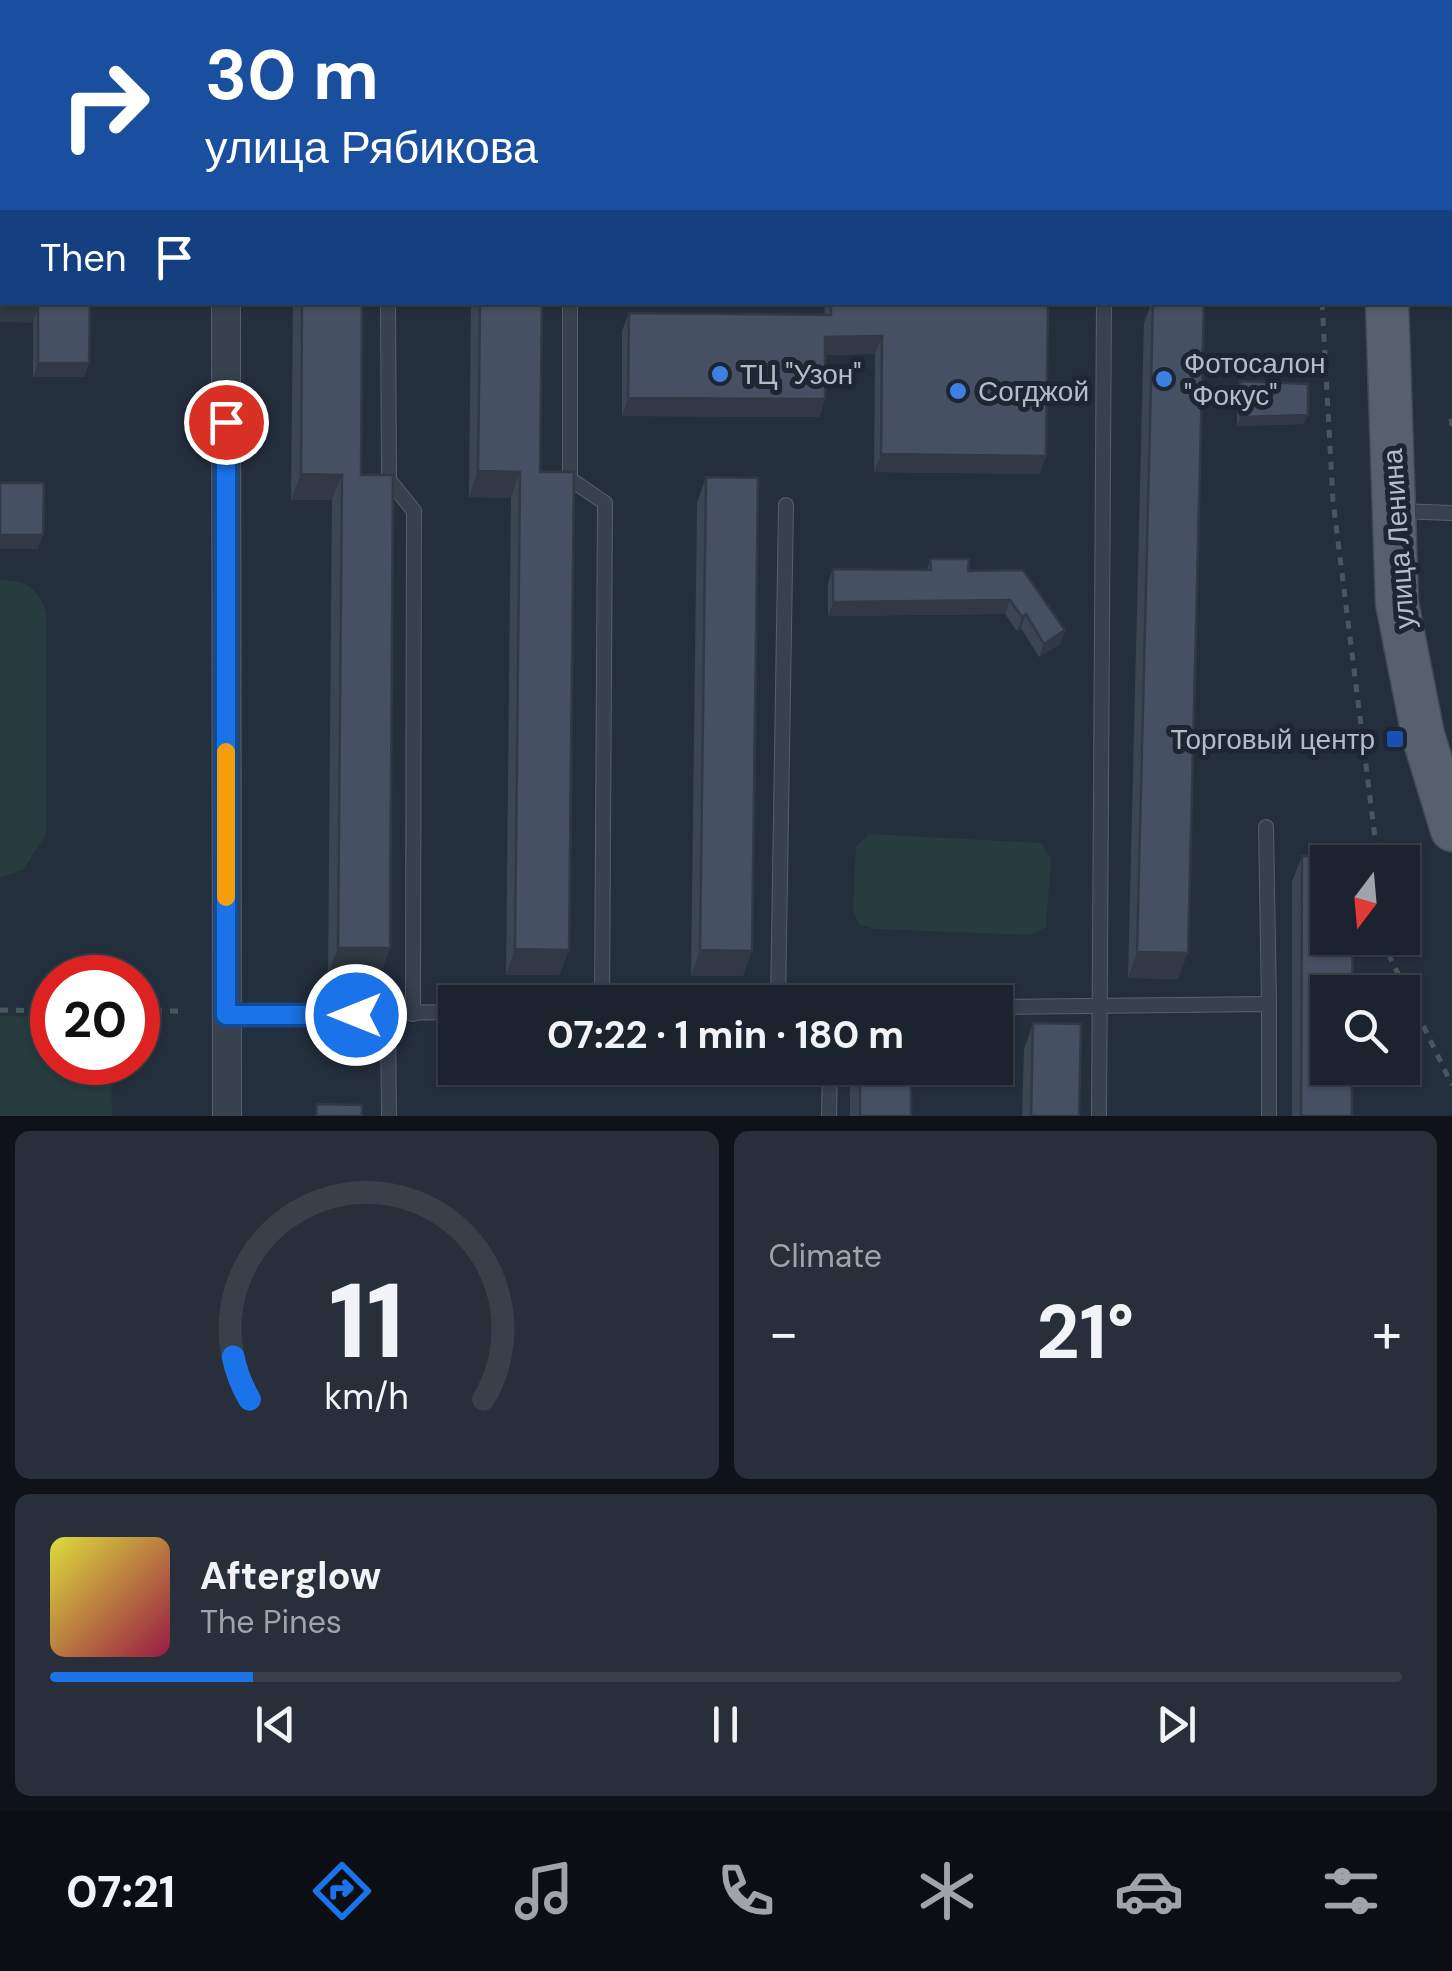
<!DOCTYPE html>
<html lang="en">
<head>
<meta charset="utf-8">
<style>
	body { margin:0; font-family:"DM Sans",sans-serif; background:#282f3a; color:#f1f3f6; height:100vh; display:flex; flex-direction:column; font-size:38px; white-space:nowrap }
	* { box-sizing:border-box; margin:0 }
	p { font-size:32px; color:#a0a4aa }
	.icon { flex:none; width:55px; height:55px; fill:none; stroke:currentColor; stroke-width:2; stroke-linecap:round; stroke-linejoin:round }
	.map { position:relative; height:1116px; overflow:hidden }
	.sheet { display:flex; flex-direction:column; gap:15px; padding:15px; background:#0f1319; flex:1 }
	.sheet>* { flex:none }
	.top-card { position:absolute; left:0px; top:0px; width:1452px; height:305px; box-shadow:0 2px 8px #0004,0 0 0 2px #39404a; background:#1a4fa0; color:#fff; overflow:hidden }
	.needle { width:65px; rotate:196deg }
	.tools { position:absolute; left:1310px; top:845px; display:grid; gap:20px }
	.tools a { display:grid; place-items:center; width:110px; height:110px; border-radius:0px; background:#1b232e; box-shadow:0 2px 8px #0004,0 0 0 2px #39404a; font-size:50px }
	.speed { position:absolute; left:30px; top:955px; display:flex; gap:20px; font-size:50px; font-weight:700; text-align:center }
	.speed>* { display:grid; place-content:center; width:130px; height:130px; border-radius:50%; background:#1b232e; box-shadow:0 2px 8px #0004,0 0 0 2px #39404a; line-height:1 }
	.speed .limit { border:15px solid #d22; background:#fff; color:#111 }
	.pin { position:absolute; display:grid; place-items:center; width:85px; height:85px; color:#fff; margin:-42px; border:5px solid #fff; border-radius:50%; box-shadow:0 2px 10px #0007 }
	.me { position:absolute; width:110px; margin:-55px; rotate:270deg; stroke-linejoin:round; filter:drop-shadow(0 0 8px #0008) }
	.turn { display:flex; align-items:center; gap:35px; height:210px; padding:0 40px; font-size:45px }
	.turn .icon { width:130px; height:130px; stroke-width:2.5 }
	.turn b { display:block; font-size:70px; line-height:85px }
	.then { display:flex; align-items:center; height:95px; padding:0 40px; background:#0003; gap:20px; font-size:38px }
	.big { font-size:75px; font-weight:700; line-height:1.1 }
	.sheet .card { flex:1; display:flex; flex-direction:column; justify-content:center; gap:15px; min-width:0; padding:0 35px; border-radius:15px; background:#282f3a }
	.sheet .dial { align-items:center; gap:0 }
	.dial svg { height:260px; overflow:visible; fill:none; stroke:#39404a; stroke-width:7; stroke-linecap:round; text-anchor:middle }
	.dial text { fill:#f1f3f6; stroke:none }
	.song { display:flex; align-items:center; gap:30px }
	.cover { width:120px; height:120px; border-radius:15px; background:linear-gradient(135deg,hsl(60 70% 55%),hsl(340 70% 35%)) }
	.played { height:10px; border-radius:5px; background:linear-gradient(90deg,#1a73e8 15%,#39404a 15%) }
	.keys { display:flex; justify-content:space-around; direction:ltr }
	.heat { display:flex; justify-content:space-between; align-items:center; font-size:55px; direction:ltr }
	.sheet .tiles { flex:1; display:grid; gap:15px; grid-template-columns:1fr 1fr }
	.card:last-child { grid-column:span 2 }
	.trip { position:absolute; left:438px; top:985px; width:575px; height:100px; border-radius:0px; background:#1b232e; box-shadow:0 2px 8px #0004,0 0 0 2px #39404a; font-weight:700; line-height:100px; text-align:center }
	.tab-bar { display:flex; height:160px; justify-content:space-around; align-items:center; background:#0b0e12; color:#a0a4aa }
	.tab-bar .icon { width:70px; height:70px }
	.tab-bar .selected { color:#1a73e8 }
	.tab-bar b { font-size:45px; color:#f1f3f6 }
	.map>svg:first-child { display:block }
</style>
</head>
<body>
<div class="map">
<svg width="1452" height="1116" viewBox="0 0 1452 1116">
	<rect width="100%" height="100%" fill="#242f3e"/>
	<g fill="#263c3f">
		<path d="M0,580C26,580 38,588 46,612V834L23,870L0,877Z"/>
		<path d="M869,834L1041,843L1051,859L1046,927L1029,935L875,929L858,924L853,910L856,847Z"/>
		<path d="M0,1016L52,1017V1062L111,1063L112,1116H0Z"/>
	</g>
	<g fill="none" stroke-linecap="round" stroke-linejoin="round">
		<g stroke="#565f6c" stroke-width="16">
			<g id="lane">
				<path d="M773,0L774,2"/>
				<path d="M898,0V2"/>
				<path d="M432,2V0"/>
				<path d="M1035,2V0"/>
				<path d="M1113,2V0"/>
				<path d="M1200,2V0"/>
				<path d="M388,302L389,480L414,511L413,1014"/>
				<path d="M570,302V479L605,503L602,1002"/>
				<path d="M1398,511L1452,513"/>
				<path d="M1266,827L1269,1004"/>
				<path d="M778,1002L786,505"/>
				<path d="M995,1007L1269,1004V1116"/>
				<path d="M226,1015L455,1012"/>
				<path d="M388,1015L389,1116"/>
				<path d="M829,1116L830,1068"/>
				<path d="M1099,1116L1104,302"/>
			</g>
		</g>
		<g stroke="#565f6c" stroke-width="30">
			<g id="street">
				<path d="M231,2V0"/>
				<path d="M226,302L227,1116"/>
			</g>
		</g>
		<g stroke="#414a57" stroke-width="45">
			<g id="primary">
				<path d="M1386,2V0"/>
				<path d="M1387,302L1397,603L1423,735L1452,830"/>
			</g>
		</g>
		<g stroke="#44595c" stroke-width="5" stroke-dasharray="8 8" stroke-linecap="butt">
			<path d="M1323,2V0"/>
			<path d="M1450,138L1452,136"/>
			<path d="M1450,172H1452"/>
			<path d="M1322,302L1333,501L1378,862"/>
			<path d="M1451,419L1452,426"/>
			<path d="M1387,938L1388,953L1452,1085"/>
			<path d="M0,1010L52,1011"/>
			<path d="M138,1011H178"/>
		</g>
		<use href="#lane" stroke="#38414e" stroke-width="14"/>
		<use href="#street" stroke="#38414e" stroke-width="28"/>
		<use href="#primary" stroke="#56606e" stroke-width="42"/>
	</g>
	<g fill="#3b4654">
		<path d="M0,256L90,302L89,363L84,377H33V323Z"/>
		<path d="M293,302H362L361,475L390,948L380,974H328L332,500H291Z"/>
		<path d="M471,302H542L540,472L569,950L559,975H506L511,498L469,497Z"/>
		<path d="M824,302H1048L1040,474L874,472L875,354L825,355V399L819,417L622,416V331L629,313L825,315Z"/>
		<path d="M1152,302H1204L1178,979L1128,978L1144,323Z"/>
		<path d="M1240,381L1304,424L1237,426V390Z"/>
		<path d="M706,477L743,976H691L697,503Z"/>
		<path d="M930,559L968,571L1065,630L1060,644L1039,657L1021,628L1017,631L1005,614L828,616V583L833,569L927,570Z"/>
		<path d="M1302,856L1352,1116H1292V882Z"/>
		<path d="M1033,1023L1079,1116H1022L1024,1049Z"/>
		<rect x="850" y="1068" width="61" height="48"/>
	</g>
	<g fill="#303945">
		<rect x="0" y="37" width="2" height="14"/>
		<path d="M0,308H38L33,323L0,322Z"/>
		<path d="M882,336L875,354L819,355L825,337Z"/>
		<path d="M38,363H89L84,377H33Z"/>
		<path d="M628,398L825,399L819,417L622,416Z"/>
		<path d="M1308,415L1304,424L1237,426L1241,417Z"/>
		<path d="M881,454L1046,456L1040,474L874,472Z"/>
		<path d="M478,471L520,472L511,498L469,497Z"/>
		<path d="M301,474L342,475L332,500H291Z"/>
		<path d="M0,535H43L38,549H0Z"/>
		<path d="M1010,600L1005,614L828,616L833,602Z"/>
		<path d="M1026,614L1021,628L1017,631L1022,617Z"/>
		<path d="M1065,630L1060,644L1039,657L1044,644Z"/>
		<path d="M338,948H390L380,974H328Z"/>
		<path d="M515,949L569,950L559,975H506Z"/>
		<path d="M700,950L752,951L743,976H691Z"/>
		<path d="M1137,952L1188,953L1178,979L1128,978Z"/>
	</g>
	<g fill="#455162" stroke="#303945" stroke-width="2.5">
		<path d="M0,0H66V2H2V37H0Z"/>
		<rect x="339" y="0" width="83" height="2"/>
		<rect x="970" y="0" width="52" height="2"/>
		<rect x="1144" y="0" width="52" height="2"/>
		<path d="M0,256H2V302H90L89,363H38V308H0Z"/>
		<path d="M302,302H362L361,475H393L390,948H338L342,475L301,474Z"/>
		<path d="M480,302H542L540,472H574L569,950L515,949L520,472L478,471Z"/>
		<path d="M831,302H1048L1046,456L881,454L882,336L825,337V399L628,398L629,313L831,315Z"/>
		<path d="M1153,302H1204L1188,953L1137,952Z"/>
		<path d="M1240,381L1308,384V415L1241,417Z"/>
		<path d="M706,477L758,478L752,951L700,950Z"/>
		<path d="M0,483H44L43,535H0Z"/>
		<path d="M930,559H969L968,571L1023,570L1065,630L1044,644L1026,614L1022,617L1010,600L833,602V569L931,570Z"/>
		<path d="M1302,856H1353V862H1328V938H1353L1352,992H1328V1068H1352V1116H1301Z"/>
		<path d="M1033,1023L1081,1024L1079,1116H1031Z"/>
		<rect x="860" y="1068" width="51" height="48"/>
		<path d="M317,1104L362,1105V1116H316Z"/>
	</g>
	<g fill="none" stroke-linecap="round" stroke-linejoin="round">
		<g stroke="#114b97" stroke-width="25">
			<path id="route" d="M226,422V1015H356"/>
		</g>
		<use href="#route" stroke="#1a73e8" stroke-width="18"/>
		<path stroke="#f59e0b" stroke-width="18" d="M226,752V897"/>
	</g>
	<g fill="#3f7fe0" stroke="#1d2633" stroke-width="4">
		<circle cx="720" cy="374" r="10"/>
		<circle cx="1164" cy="379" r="10"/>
		<circle cx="958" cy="391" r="10"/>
	</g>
	<rect fill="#1a4fb4" stroke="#1d2633" stroke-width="4" x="1385" y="729" width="20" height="20" rx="5"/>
	<g text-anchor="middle" stroke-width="10" stroke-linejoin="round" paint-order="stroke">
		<g font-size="28" fill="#b4bcc9" stroke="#1d2633" text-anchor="start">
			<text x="1184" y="373">Фотосалон<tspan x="1184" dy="32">"Фокус"</tspan></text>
			<text x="740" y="384">ТЦ "Узон"</text>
			<text x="978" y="401">Согджой</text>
			<text x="1375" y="749" text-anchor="end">Торговый центр</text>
		</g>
		<g font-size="28" fill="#b4bcc9" stroke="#1d2633">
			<text transform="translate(1398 539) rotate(-94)" y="10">улица Ленина</text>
		</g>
	</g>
</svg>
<div class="tools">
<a><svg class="needle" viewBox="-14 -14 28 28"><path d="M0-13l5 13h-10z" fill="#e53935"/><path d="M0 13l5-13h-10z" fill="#a0a4aa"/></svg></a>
<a><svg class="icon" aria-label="search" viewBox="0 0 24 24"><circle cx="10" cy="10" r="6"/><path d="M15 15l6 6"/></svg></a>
</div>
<div class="speed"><div class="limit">20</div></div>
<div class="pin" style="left:226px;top:422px;background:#d93025"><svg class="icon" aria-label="arrive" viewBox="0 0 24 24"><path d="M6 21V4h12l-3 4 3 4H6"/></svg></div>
<svg class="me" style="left:356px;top:1015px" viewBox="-20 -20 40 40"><circle r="17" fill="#1a73e8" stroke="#fff" stroke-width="3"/><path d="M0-11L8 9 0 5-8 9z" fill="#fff"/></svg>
<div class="trip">07:22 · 1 min · 180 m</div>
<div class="top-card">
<div class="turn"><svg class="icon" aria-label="right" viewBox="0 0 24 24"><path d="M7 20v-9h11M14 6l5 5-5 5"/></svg><div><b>30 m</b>улица Рябикова</div></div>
<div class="then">Then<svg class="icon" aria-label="arrive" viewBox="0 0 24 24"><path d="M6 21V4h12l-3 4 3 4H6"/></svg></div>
</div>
</div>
<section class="sheet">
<div class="tiles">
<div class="card dial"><svg viewBox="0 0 100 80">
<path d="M14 69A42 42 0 1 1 86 69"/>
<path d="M14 69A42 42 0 0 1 9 56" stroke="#1a73e8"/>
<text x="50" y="56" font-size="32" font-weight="700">11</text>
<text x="50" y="72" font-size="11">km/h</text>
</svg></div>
<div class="card"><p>Climate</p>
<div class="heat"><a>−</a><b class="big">21°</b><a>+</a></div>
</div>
<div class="card">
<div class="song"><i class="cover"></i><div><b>Afterglow</b><p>The Pines</p></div></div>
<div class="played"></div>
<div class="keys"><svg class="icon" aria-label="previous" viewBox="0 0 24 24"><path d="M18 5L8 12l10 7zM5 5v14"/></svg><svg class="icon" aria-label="pause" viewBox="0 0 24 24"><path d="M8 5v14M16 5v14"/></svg><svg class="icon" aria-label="next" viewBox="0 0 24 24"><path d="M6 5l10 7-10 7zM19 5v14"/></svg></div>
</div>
</div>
</section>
<nav class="tab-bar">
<b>07:21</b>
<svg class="icon selected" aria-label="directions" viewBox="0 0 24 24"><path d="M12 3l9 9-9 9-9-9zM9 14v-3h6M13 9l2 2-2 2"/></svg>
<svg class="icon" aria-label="music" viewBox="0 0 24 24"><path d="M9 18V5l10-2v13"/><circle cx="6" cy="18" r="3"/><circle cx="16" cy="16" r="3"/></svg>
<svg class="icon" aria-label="phone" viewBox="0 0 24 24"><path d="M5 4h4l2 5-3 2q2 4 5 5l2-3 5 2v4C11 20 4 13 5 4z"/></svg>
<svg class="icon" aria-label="climate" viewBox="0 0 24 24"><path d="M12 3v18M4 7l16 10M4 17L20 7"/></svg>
<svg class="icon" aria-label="car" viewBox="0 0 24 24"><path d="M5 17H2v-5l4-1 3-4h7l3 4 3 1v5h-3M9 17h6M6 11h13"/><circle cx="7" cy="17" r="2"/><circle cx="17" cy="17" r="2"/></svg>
<svg class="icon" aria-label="filters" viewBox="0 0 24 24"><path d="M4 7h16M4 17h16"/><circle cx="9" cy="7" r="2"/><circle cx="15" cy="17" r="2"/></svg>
</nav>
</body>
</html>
